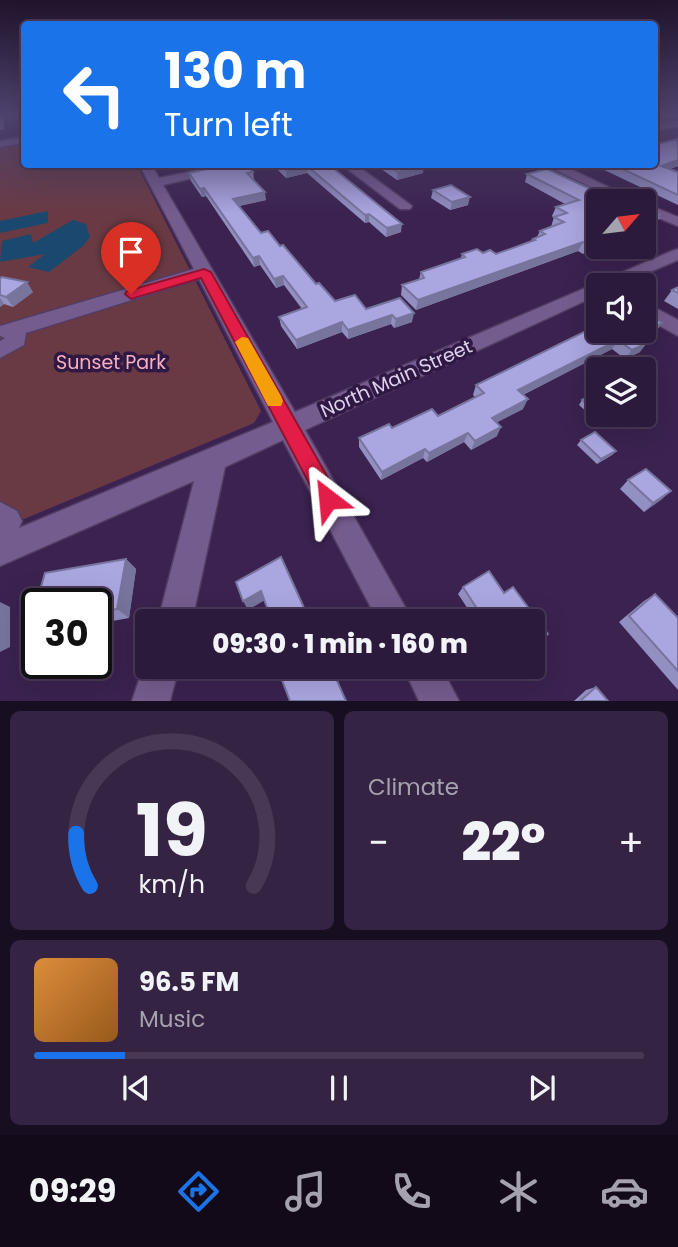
<!DOCTYPE html>
<html lang="en">
<head>
<meta charset="utf-8">
<style>
	body { margin:0; font-family:Poppins,sans-serif; background:#342343; color:#f1f3f6; height:100vh; display:flex; flex-direction:column; font-size:26px; white-space:nowrap }
	* { box-sizing:border-box; margin:0 }
	p { font-size:23px; color:#a6a1af }
	.icon { flex:none; width:38px; height:38px; fill:none; stroke:currentColor; stroke-width:2; stroke-linecap:round; stroke-linejoin:round }
	.map { position:relative; height:701px; overflow:hidden }
	.details { display:flex; flex-direction:column; gap:10px; padding:10px; background:#180e21; flex:1 }
	.details>* { flex:none }
	.banner { position:absolute; left:21px; top:21px; width:637px; height:147px; border-radius:7px; box-shadow:0 7px 28px #0002,0 0 0 2px #483856; background:#1a73e8; color:#fff; overflow:hidden }
	.needle { width:46px; rotate:62deg }
	.controls { position:absolute; left:586px; top:189px; display:grid; gap:14px }
	.controls a { display:grid; place-items:center; width:70px; height:70px; border-radius:7px; background:#2c1a3c; box-shadow:0 7px 28px #0002,0 0 0 2px #483856; font-size:35px }
	.speed { position:absolute; left:21px; top:588px; display:flex; gap:14px; font-size:35px; font-weight:700; text-align:center }
	.speed>* { display:grid; place-content:center; width:91px; height:91px; border-radius:50%; background:#2c1a3c; box-shadow:0 7px 28px #0002,0 0 0 2px #483856; line-height:1 }
	.speed .limit { border:4px solid #111; border-radius:10px; background:#fff; color:#111 }
	.pin { position:absolute; display:grid; place-items:center; width:60px; height:60px; color:#fff; margin:-72px -30px; border-radius:50% 50% 50% 0; rotate:-45deg; box-shadow:0 0 7px #0007 }
	.pin .icon { rotate:45deg }
	.me { position:absolute; width:77px; margin:-38px; rotate:331deg; stroke-linejoin:round; filter:drop-shadow(0 0 5px #0008) }
	.turn { display:flex; align-items:center; gap:24px; height:147px; padding:0 28px; font-size:32px }
	.turn .icon { width:91px; height:91px; stroke-width:2.5 }
	.turn b { display:block; font-size:49px; line-height:60px }
	.big { font-size:52px; font-weight:800; line-height:1.1 }
	.details .tile { flex:1; display:flex; flex-direction:column; justify-content:center; gap:10px; min-width:0; padding:0 24px; border-radius:10px; background:#342343 }
	.details .dial { align-items:center; gap:0 }
	.dial svg { height:182px; overflow:visible; fill:none; stroke:#483856; stroke-width:7; stroke-linecap:round; text-anchor:middle }
	.dial text { fill:#f1f3f6; stroke:none }
	.song { display:flex; align-items:center; gap:21px }
	.cover { width:84px; height:84px; border-radius:10px; background:linear-gradient(135deg,hsl(30 70% 55%),hsl(30 70% 35%)) }
	.played { height:7px; border-radius:4px; background:linear-gradient(90deg,#1a73e8 15%,#483856 15%) }
	.keys { display:flex; justify-content:space-around; direction:ltr }
	.heat { display:flex; justify-content:space-between; align-items:center; font-size:38px; direction:ltr }
	.details .tiles { flex:1; display:grid; gap:10px; grid-template-columns:1fr 1fr }
	.tile:last-child { grid-column:span 2 }
	.trip { position:absolute; left:135px; top:609px; width:410px; height:70px; border-radius:7px; background:#2c1a3c; box-shadow:0 7px 28px #0002,0 0 0 2px #483856; font-weight:800; line-height:70px; text-align:center }
	.tabs { display:flex; height:112px; justify-content:space-around; align-items:center; background:#120a18; color:#a6a1af }
	.tabs .icon { width:49px; height:49px }
	.tabs .selected { color:#1a73e8 }
	.tabs b { font-size:32px; color:#f1f3f6 }
	.map>svg:first-child { display:block }
</style>
</head>
<body>
<div class="map">
<svg width="678" height="701" viewBox="0 0 678 701">
	<rect width="100%" height="100%" fill="#3b2250"/>
	<path fill="#6a3a44" d="M24,143V164L137,165L261,411L254,423L0,529V147Z"/>
	<g fill="#1b486e">
		<path d="M48,211V223L0,233V221Z"/>
		<path d="M73,220L86,224L90,237L83,246L49,272L28,267L45,254L0,262L2,241L31,234L33,243Z"/>
	</g>
	<g fill="none" stroke-linecap="round" stroke-linejoin="round">
		<g stroke="#533d64" stroke-width="3">
			<g id="minor">
				<path d="M678,121V127L654,130V124Z"/>
				<path d="M24,137V143L0,147V141Z"/>
				<path d="M139,164H151L159,178L228,164H254L163,185L295,412L672,251L678,249V260L619,285H598V295L305,430L413,621H378L283,440L225,467L192,621H158L194,481L0,566V502L17,511L22,521L19,528L273,422L199,279L26,333L24,345L0,358V341L5,338L0,336V326L194,269Z"/>
				<path d="M341,164H355L412,206L410,209H400Z"/>
				<path d="M543,164H560L638,201H620Z"/>
				<path d="M644,203L678,217V226L644,212Z"/>
				<path d="M644,302L678,320V336L644,317Z"/>
				<path d="M147,656V667H179L170,701H132Z"/>
				<path d="M403,667H441L459,701H419Z"/>
			</g>
		</g>
		<use href="#minor" fill="#755c8e" fill-rule="evenodd"/>
	</g>
	<g fill="#928fc1">
		<path d="M678,139V166L670,169L678,172V205L598,167L599,164H654Z"/>
		<path d="M272,164H328L401,232L386,237L369,222L365,223L307,173L286,178Z"/>
		<path d="M374,164H423V173L397,180Z"/>
		<path d="M253,172L254,180L266,200L239,206L261,233L280,246L316,284L335,301L366,309L400,298L412,322L394,328L391,324L348,339L342,332L297,349L281,326L279,317L302,309L284,285L276,288L260,265L254,267L206,196L202,197L191,181L189,173Z"/>
		<path d="M527,174L617,201L598,247L583,254L578,251L416,310L401,295L402,285L419,279L421,272L461,258L462,254L483,253L496,254L532,241L533,239L537,237L540,231L551,227L554,217L552,216L556,207L565,204L525,182Z"/>
		<path d="M433,190L468,205L450,210L431,198Z"/>
		<path d="M0,278L33,292L13,307L4,304L0,307Z"/>
		<path d="M678,287V309L664,301L672,290Z"/>
		<path d="M598,325L655,333L641,339L640,352L625,359L612,349L523,395V409L497,422V436L471,450L464,442L427,462L423,458L381,480L359,447V438L392,428L438,416L476,398L473,395L476,385Z"/>
		<path d="M598,397V415H608L597,421L579,405L582,400Z"/>
		<path d="M581,440L616,451L612,455L597,464L577,445Z"/>
		<path d="M628,480L671,491L644,512L620,489Z"/>
		<path d="M126,559L136,569L129,618L96,624V604H37V628L30,625L45,573Z"/>
		<path d="M463,587L504,593L532,621H476L458,594Z"/>
		<path d="M655,594L678,618V690L619,622L644,601Z"/>
		<path d="M596,687L608,701H574L586,690Z"/>
	</g>
	<g fill="#77749d">
		<path d="M0,116H4V129L0,130Z"/>
		<path d="M654,116H678L654,120Z"/>
		<path d="M678,160V166L657,173L661,166Z"/>
		<path d="M182,164H218L183,170Z"/>
		<path d="M306,165L307,173L286,178V170Z"/>
		<path d="M424,165L423,173L397,180L398,172Z"/>
		<path d="M204,188L206,196L202,197L200,189Z"/>
		<path d="M265,192L266,200L235,207L233,199Z"/>
		<path d="M470,197L468,205L450,210L452,202Z"/>
		<path d="M369,214V222L365,223V215Z"/>
		<path d="M659,215L657,219L659,218L654,228L644,231V224Z"/>
		<path d="M402,224L401,232L386,237L387,228Z"/>
		<path d="M598,241V247H603L583,254L588,245Z"/>
		<path d="M583,242L578,251L416,310L418,300Z"/>
		<path d="M259,256L260,265L254,267L253,258Z"/>
		<path d="M283,276L284,285L276,288L274,279Z"/>
		<path d="M27,282L33,292L13,307L6,297Z"/>
		<path d="M0,298L4,304L0,307Z"/>
		<path d="M414,313L412,322L394,328L396,319Z"/>
		<path d="M392,315L391,324L348,339V330Z"/>
		<path d="M342,322V332L297,349L296,340Z"/>
		<path d="M662,323L655,333L629,345L636,335Z"/>
		<path d="M618,340L612,349L513,400L518,390Z"/>
		<path d="M647,343L640,352L625,359L632,350Z"/>
		<path d="M528,399L523,409L488,427L492,418Z"/>
		<path d="M603,415H608L597,421L601,416Z"/>
		<path d="M501,427L497,436L471,450L475,441Z"/>
		<path d="M468,433L464,442L427,462L429,453Z"/>
		<path d="M425,449L423,458L381,480L382,472Z"/>
		<path d="M616,451L612,455L597,464L601,459Z"/>
		<path d="M671,491L661,500L644,512L653,503Z"/>
		<path d="M126,559L136,569L129,618L117,609Z"/>
		<path d="M261,591L265,600L248,610L243,601Z"/>
		<path d="M0,602L10,607V647L0,652Z"/>
	</g>
	<g fill="#aaa6e0" stroke="#77749d" stroke-width="2">
		<path d="M678,139V160L661,166L678,172V195L612,164H654V145Z"/>
		<path d="M229,164H245L253,172L247,173L265,192L233,199L261,233L268,231L280,246L283,245L316,284L319,283L335,301L355,295L366,309L400,298L414,313L396,319L392,315L348,330L342,322L296,340L279,317L307,307L283,276L274,279L259,256L253,258L204,188L200,189L189,173Z"/>
		<path d="M280,164H328L402,224L387,228L369,214L365,215L306,165L286,170Z"/>
		<path d="M386,164H423L424,165L398,172Z"/>
		<path d="M547,169L617,201H598V241L588,245L583,242L418,300L402,285L424,278L421,272L465,257L462,254L477,249L483,253L490,250L496,254L535,240L533,239L545,234L540,231L564,222L554,217L567,213L556,207L579,200L527,174Z"/>
		<path d="M451,185L470,197L452,202L433,190Z"/>
		<path d="M644,208L659,215L655,217L659,218L644,224Z"/>
		<path d="M2,277L27,282L6,297L0,295V278Z"/>
		<path d="M678,287V293L672,290Z"/>
		<path d="M644,312L662,323L636,335L647,343L632,350L618,340L518,390L528,399L492,418L501,427L475,441L468,433L429,453L425,449L382,472L359,438L389,424L392,428L432,409L438,416L484,393L476,385L598,325V331H644Z"/>
		<path d="M595,393L598,397V414L582,400Z"/>
		<path d="M595,432L616,451L601,459L581,440Z"/>
		<path d="M646,469L671,491L653,503L628,480Z"/>
		<path d="M281,557L310,621H261L270,616L261,591L243,601L236,582Z"/>
		<path d="M126,559L117,609L96,613V604H37V624L30,625L45,573Z"/>
		<path d="M489,571L504,593L513,587L548,634L532,645V621H485L463,587Z"/>
		<path d="M655,594L678,618V671L629,616Z"/>
		<path d="M277,667H331L346,701H290Z"/>
		<path d="M596,687L608,701H580Z"/>
	</g>
	<linearGradient id="sky" x2="0" y2="1"><stop stop-color="#20132c"/><stop offset="0.54" stop-color="#4f446f"/><stop offset="1" stop-color="#4f446f" stop-opacity="0"/></linearGradient>
	<rect width="678" height="214" fill="url(#sky)"/>
	<path fill="#e11d48" stroke="#92132f" stroke-width="2" d="M204,269L211,272L336,492L339,499L336,506L328,509L321,506L201,278L131,299L125,294L127,291Z"/>
	<path fill="#f59e0b" d="M242,337L248,338L281,396L283,401L281,406H268L235,342Z"/>
	<g text-anchor="middle" stroke-width="7" stroke-linejoin="round" paint-order="stroke">
		<g font-size="19" fill="#f9afbd" stroke="#301844">
			<text x="111" y="369">Sunset Park</text>
		</g>
		<g font-size="19" fill="#ddd0ec" stroke="#301844">
			<text transform="translate(396 378) rotate(-24)" y="7">North Main Street</text>
		</g>
	</g>
</svg>
<div class="controls">
<a><svg class="needle" viewBox="-14 -14 28 28"><path d="M0-13l5 13h-10z" fill="#e53935"/><path d="M0 13l5-13h-10z" fill="#a6a1af"/></svg></a>
<a><svg class="icon" aria-label="sound" viewBox="0 0 24 24"><path d="M4 9h4l5-4v14l-5-4H4zM17 9q2 3 0 6"/></svg></a>
<a><svg class="icon" aria-label="layers" viewBox="0 0 24 24"><path d="M12 4l9 5-9 5-9-5zM3 14l9 5 9-5"/></svg></a>
</div>
<div class="speed"><div class="limit">30</div></div>
<div class="pin" style="left:131px;top:294px;background:#d93025"><svg class="icon" aria-label="arrive" viewBox="0 0 24 24"><path d="M6 21V4h12l-3 4 3 4H6"/></svg></div>
<svg class="me" style="left:328px;top:499px" viewBox="-20 -20 40 40"><path d="M0-17L14 15 0 8-14 15z" fill="#e11d48" stroke="#fff" stroke-width="4"/></svg>
<div class="trip">09:30 · 1 min · 160 m</div>
<div class="banner">
<div class="turn"><svg class="icon" aria-label="left" viewBox="0 0 24 24"><path d="M17 20v-9H6M10 6l-5 5 5 5"/></svg><div><b>130 m</b>Turn left</div></div>
</div>
</div>
<section class="details">
<div class="tiles">
<div class="tile dial"><svg viewBox="0 0 100 80">
<path d="M14 69A42 42 0 1 1 86 69"/>
<path d="M14 69A42 42 0 0 1 8 46" stroke="#1a73e8"/>
<text x="50" y="56" font-size="32" font-weight="700">19</text>
<text x="50" y="72" font-size="11">km/h</text>
</svg></div>
<div class="tile"><p>Climate</p>
<div class="heat"><a>−</a><b class="big">22°</b><a>+</a></div>
</div>
<div class="tile">
<div class="song"><i class="cover"></i><div><b>96.5 FM</b><p>Music</p></div></div>
<div class="played"></div>
<div class="keys"><svg class="icon" aria-label="previous" viewBox="0 0 24 24"><path d="M18 5L8 12l10 7zM5 5v14"/></svg><svg class="icon" aria-label="pause" viewBox="0 0 24 24"><path d="M8 5v14M16 5v14"/></svg><svg class="icon" aria-label="next" viewBox="0 0 24 24"><path d="M6 5l10 7-10 7zM19 5v14"/></svg></div>
</div>
</div>
</section>
<nav class="tabs">
<b>09:29</b>
<svg class="icon selected" aria-label="directions" viewBox="0 0 24 24"><path d="M12 3l9 9-9 9-9-9zM9 14v-3h6M13 9l2 2-2 2"/></svg>
<svg class="icon" aria-label="music" viewBox="0 0 24 24"><path d="M9 18V5l10-2v13"/><circle cx="6" cy="18" r="3"/><circle cx="16" cy="16" r="3"/></svg>
<svg class="icon" aria-label="phone" viewBox="0 0 24 24"><path d="M5 4h4l2 5-3 2q2 4 5 5l2-3 5 2v4C11 20 4 13 5 4z"/></svg>
<svg class="icon" aria-label="climate" viewBox="0 0 24 24"><path d="M12 3v18M4 7l16 10M4 17L20 7"/></svg>
<svg class="icon" aria-label="car" viewBox="0 0 24 24"><path d="M5 17H2v-5l4-1 3-4h7l3 4 3 1v5h-3M9 17h6M6 11h13"/><circle cx="7" cy="17" r="2"/><circle cx="17" cy="17" r="2"/></svg>
</nav>
</body>
</html>
